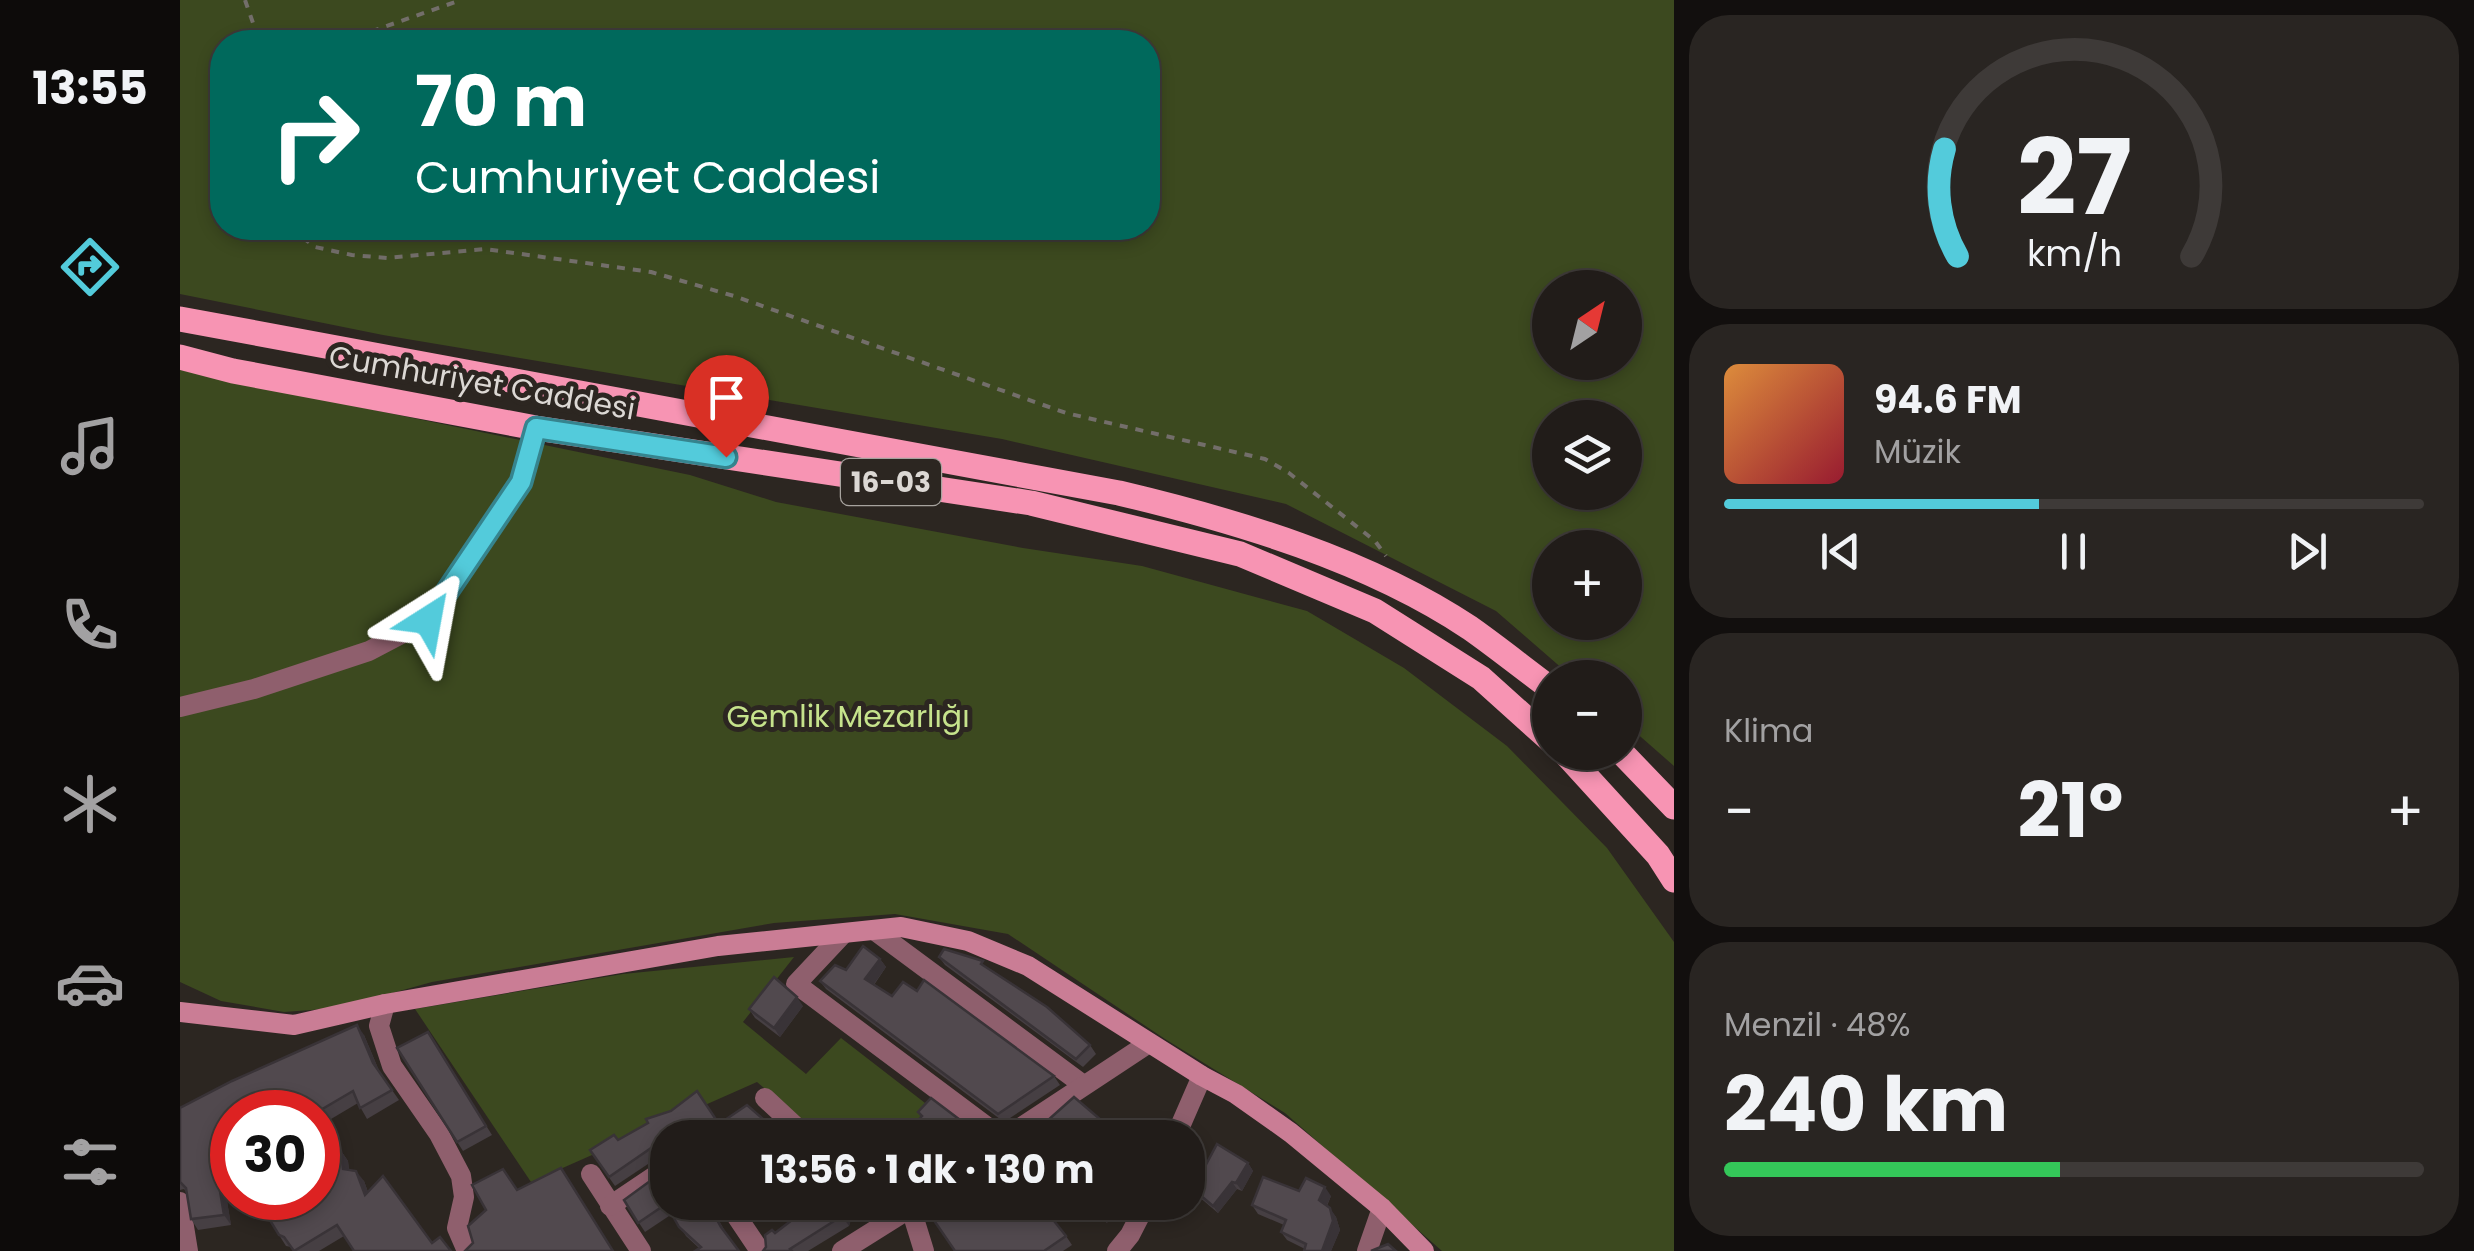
<!DOCTYPE html>
<html lang="tr">
<head>
<meta charset="utf-8">
<style>
	body { margin:0; font-family:Poppins,sans-serif; background:#292522; color:#f1f3f6; height:100vh; display:flex; flex-direction:column; font-size:38px; white-space:nowrap }
	* { box-sizing:border-box; margin:0 }
	p { font-size:32px; color:#a2a1a2 }
	.icon { flex:none; width:55px; height:55px; fill:none; stroke:currentColor; stroke-width:2; stroke-linecap:round; stroke-linejoin:round }
	.map { position:relative; flex:1; overflow:hidden }
	.side { display:flex; flex-direction:column; gap:15px; padding:15px; background:#120f0e; width:800px }
	.side>* { flex:none }
	.hud { position:absolute; left:30px; top:30px; width:950px; height:210px; border-radius:40px; box-shadow:0 5px 15px #0003,0 0 0 2px #3e3a38; background:#00695c; color:#fff; overflow:hidden }
	.needle { width:65px; rotate:35deg }
	.tools { position:absolute; left:1352px; top:270px; display:grid; gap:20px }
	.tools a { display:grid; place-items:center; width:110px; height:110px; border-radius:50%; background:#211c19; box-shadow:0 5px 15px #0003,0 0 0 2px #3e3a38; font-size:50px }
	.speed { position:absolute; left:30px; top:1090px; display:flex; gap:20px; font-size:50px; font-weight:700; text-align:center }
	.speed>* { display:grid; place-content:center; width:130px; height:130px; border-radius:50%; background:#211c19; box-shadow:0 5px 15px #0003,0 0 0 2px #3e3a38; line-height:1 }
	.speed .limit { border:15px solid #d22; background:#fff; color:#111 }
	.pin { position:absolute; display:grid; place-items:center; width:85px; height:85px; color:#fff; margin:-102px -42px; border-radius:50% 50% 50% 0; rotate:-45deg; box-shadow:0 0 10px #0007 }
	.pin .icon { rotate:45deg }
	.me { position:absolute; width:110px; margin:-55px; rotate:34deg; stroke-linejoin:round; filter:drop-shadow(0 0 8px #0008) }
	.turn { display:flex; align-items:center; gap:35px; height:210px; padding:0 40px; font-size:45px }
	.turn .icon { width:130px; height:130px; stroke-width:2.5 }
	.turn b { display:block; font-size:70px; line-height:85px }
	.big { font-size:75px; font-weight:700; line-height:1.1 }
	.side .widget { flex:1; display:flex; flex-direction:column; justify-content:center; gap:15px; min-width:0; padding:0 35px; border-radius:40px; background:#292522 }
	.side .dial { align-items:center; gap:0 }
	.dial svg { height:260px; overflow:visible; fill:none; stroke:#3e3a38; stroke-width:7; stroke-linecap:round; text-anchor:middle }
	.dial text { fill:#f1f3f6; stroke:none }
	.song { display:flex; align-items:center; gap:30px }
	.cover { width:120px; height:120px; border-radius:15px; background:linear-gradient(135deg,hsl(30 70% 55%),hsl(350 70% 35%)) }
	.played { height:10px; border-radius:5px; background:linear-gradient(90deg,#53cbdb 45%,#3e3a38 45%) }
	.keys { display:flex; justify-content:space-around; direction:ltr }
	.heat { display:flex; justify-content:space-between; align-items:center; font-size:55px; direction:ltr }
	.charge { height:15px; border-radius:8px; background:linear-gradient(90deg,#34c759 48%,#3e3a38 0) }
	.trip { position:absolute; left:470px; top:1120px; width:555px; height:100px; border-radius:40px; background:#211c19; box-shadow:0 5px 15px #0003,0 0 0 2px #3e3a38; font-weight:700; line-height:100px; text-align:center }
	main { display:flex; flex:1; min-height:0 }
	.dock { display:flex; flex-direction:column; width:180px; justify-content:space-around; align-items:center; background:#0d0b0a; color:#a2a1a2 }
	.dock .icon { width:70px; height:70px }
	.dock .on { color:#53cbdb }
	.dock b { font-size:45px; color:#f1f3f6 }
	.map>svg:first-child { display:block }
</style>
</head>
<body>
<main>
<nav class="dock">
<b>13:55</b>
<svg class="icon on" aria-label="directions" viewBox="0 0 24 24"><path d="M12 3l9 9-9 9-9-9zM9 14v-3h6M13 9l2 2-2 2"/></svg>
<svg class="icon" aria-label="music" viewBox="0 0 24 24"><path d="M9 18V5l10-2v13"/><circle cx="6" cy="18" r="3"/><circle cx="16" cy="16" r="3"/></svg>
<svg class="icon" aria-label="phone" viewBox="0 0 24 24"><path d="M5 4h4l2 5-3 2q2 4 5 5l2-3 5 2v4C11 20 4 13 5 4z"/></svg>
<svg class="icon" aria-label="climate" viewBox="0 0 24 24"><path d="M12 3v18M4 7l16 10M4 17L20 7"/></svg>
<svg class="icon" aria-label="car" viewBox="0 0 24 24"><path d="M5 17H2v-5l4-1 3-4h7l3 4 3 1v5h-3M9 17h6M6 11h13"/><circle cx="7" cy="17" r="2"/><circle cx="17" cy="17" r="2"/></svg>
<svg class="icon" aria-label="filters" viewBox="0 0 24 24"><path d="M4 7h16M4 17h16"/><circle cx="9" cy="7" r="2"/><circle cx="15" cy="17" r="2"/></svg>
</nav>
<div class="map">
<svg width="1494" height="1251" viewBox="0 0 1494 1251">
	<rect width="100%" height="100%" fill="#2c2621"/>
	<g fill="#3c491f" fill-rule="evenodd">
		<path d="M0,0H1494V766L1445,723V678L1392,677L1316,611L1106,504L822,439L203,335L0,294ZM42,42H968V228H42ZM1370,288H1445V362H1370ZM1370,418H1445V492H1370ZM1370,548H1445V622H1370Z"/>
		<path d="M0,370L510,475L596,502L843,548L962,566L1127,611L1224,668L1327,746L1427,848L1494,942V1251H1262L1105,1113L985,1039L828,934L715,914L594,923L252,982L158,1008L104,1012L41,1001L0,982Z"/>
		<path d="M614,957L563,1022L626,1074L661,1038L758,1113L732,1137H641L577,1082L351,1182L235,1009L443,974Z"/>
	</g>
	<g fill="none" stroke-linecap="round" stroke-linejoin="round">
		<g stroke="#736e6a" stroke-width="4" stroke-dasharray="8 8" stroke-linecap="butt">
			<path d="M65,0L73,23L71,42"/>
			<path d="M161,42L281,0"/>
			<path d="M110,228L135,247L172,255L207,258L305,249L471,272L554,296L886,413L1085,459L1109,473L1195,541L1206,556"/>
		</g>
		<g stroke="#8f5f6d" stroke-width="20">
			<path d="M0,707L74,689L189,651L248,620L341,482L356,428"/>
			<path d="M694,930L902,1084"/>
			<path d="M663,934L616,984L822,1138"/>
			<path d="M205,1004L199,1026L212,1066L259,1134L281,1176L284,1197L277,1228L287,1251"/>
			<path d="M585,1098L628,1138"/>
			<path d="M825,1138L969,1043"/>
			<path d="M995,1138L1022,1076"/>
			<path d="M411,1174L461,1251"/>
			<path d="M0,1202L8,1251"/>
			<path d="M547,1202L580,1251"/>
			<path d="M430,1206L488,1167"/>
			<path d="M731,1209L744,1251"/>
			<path d="M662,1251L740,1202"/>
			<path d="M937,1251L950,1235L967,1202"/>
			<path d="M1187,1251L1202,1208"/>
		</g>
		<path stroke="#ca7d95" stroke-width="20" d="M0,1012L114,1025L205,1004L538,946L721,927L788,941L848,966L1022,1076L1056,1094L1111,1133L1202,1208L1244,1251"/>
		<g stroke="#f794b3" stroke-width="25">
			<path d="M0,319L939,493C1057,521 1188,560 1290,628C1317,647 1343,668 1370,688"/>
			<path d="M0,357L53,371L356,428L851,503L1060,554L1195,611L1301,678L1370,740"/>
			<path d="M1384,752L1478,855L1494,880"/>
			<path d="M1441,752L1494,807"/>
		</g>
	</g>
	<g fill="#463f43">
		<path d="M759,957L808,968L910,1045L916,1054L903,1067L765,965Z"/>
		<path d="M700,959L706,967L694,985L712,996L874,1076L880,1085L824,1122L646,989L640,981Z"/>
		<path d="M623,1006L600,1037L575,1018L569,1009Z"/>
		<path d="M248,1032L312,1135L283,1151L217,1048Z"/>
		<path d="M184,1035L200,1073L219,1100L187,1119L178,1103L146,1122L155,1142L168,1161L169,1170L184,1181L188,1192L252,1243L271,1251L164,1236L139,1251H114L111,1247L106,1246L99,1235L138,1198L52,1112V1171L41,1165L51,1225L18,1230L11,1219L6,1192L4,1189L0,1190V1108Z"/>
		<path d="M780,1120L793,1138H722Z"/>
		<path d="M468,1123L539,1124L590,1125L488,1138V1155L480,1156L435,1186L410,1150L438,1140Z"/>
		<path d="M1068,1163L1073,1171L1062,1191L1057,1189L1038,1213L1018,1196L1013,1189Z"/>
		<path d="M1151,1196L1147,1206L1156,1217L1160,1230L1151,1251H1124L1125,1249L1107,1240L1101,1232L1104,1225L1078,1214L1072,1205Z"/>
		<path d="M444,1200L532,1208L546,1233L519,1248L506,1236L492,1214L465,1232Z"/>
		<path d="M615,1202H668L674,1210L669,1226L628,1251H583L595,1233L624,1211Z"/>
		<path d="M905,1202H938L927,1223Z"/>
		<path d="M886,1236L892,1245L883,1251H775Z"/>
	</g>
	<g fill="#393337">
		<path d="M700,959L706,967L691,988L685,979Z"/>
		<path d="M617,997L623,1006L600,1037L594,1028Z"/>
		<path d="M177,1025L184,1035L200,1073L193,1063Z"/>
		<path d="M139,1111L146,1122L155,1142L148,1132Z"/>
		<path d="M161,1151L168,1161L170,1180L163,1169Z"/>
		<path d="M34,1155L41,1165L51,1225L44,1215Z"/>
		<path d="M1068,1163L1073,1171L1062,1191L1056,1183Z"/>
		<path d="M176,1171L184,1181L193,1206L185,1195Z"/>
		<path d="M1052,1182L1057,1189L1038,1213L1033,1206Z"/>
		<path d="M1145,1187L1151,1196L1145,1209L1139,1200Z"/>
		<path d="M667,1202L674,1210L669,1226L662,1216Z"/>
		<path d="M925,1202H938L927,1223L919,1212Z"/>
		<path d="M1150,1208L1156,1217L1160,1230L1151,1251H1142Z"/>
	</g>
	<g fill="#51494e" stroke="#393337" stroke-width="2.5">
		<path d="M683,946L700,959L685,979L712,996L723,982L737,991L744,980L874,1076L818,1114L640,981L655,965L666,970Z"/>
		<path d="M764,949L803,961L801,964L867,1007L910,1045L896,1059L759,957Z"/>
		<path d="M594,977L617,997L594,1028L569,1009Z"/>
		<path d="M177,1025L193,1063L212,1090L180,1108L173,1091L139,1111L148,1132L161,1151L163,1169L176,1171L185,1195L203,1176L252,1243L260,1237L271,1251H174L157,1225L114,1251L104,1237L99,1235L83,1209L86,1204L82,1198H138V1112H52V1164L34,1155L44,1215L11,1219L6,1188L0,1182V1108L52,1081Z"/>
		<path d="M248,1032L306,1126L277,1142L217,1048Z"/>
		<path d="M517,1091L539,1124L567,1105L590,1125L595,1124L608,1138H488V1146H474L429,1177L410,1150L434,1135L438,1140L468,1123L466,1119L491,1111Z"/>
		<path d="M894,1097L942,1138H848Z"/>
		<path d="M751,1098L780,1120L787,1130L777,1138H722L742,1116L738,1112Z"/>
		<path d="M1037,1144L1068,1163L1056,1183L1052,1182L1033,1206L1013,1189Z"/>
		<path d="M381,1168L433,1251H285L293,1243L288,1226L306,1210L292,1185L323,1169L337,1190Z"/>
		<path d="M488,1168V1202H527L541,1227L559,1251H515L521,1247L499,1227L486,1204L458,1223L444,1200Z"/>
		<path d="M1083,1177L1119,1191L1126,1178L1145,1187L1139,1200L1150,1208L1153,1221L1142,1251H1124L1126,1244L1101,1232L1106,1220L1072,1205Z"/>
		<path d="M618,1202H667L662,1216L610,1249L612,1251H583L586,1247L585,1235L592,1230L595,1233L625,1210Z"/>
		<path d="M771,1202H859L886,1236L864,1251H775L751,1216Z"/>
		<path d="M909,1202H925L919,1212Z"/>
		<path d="M1208,1244L1216,1251H1191Z"/>
	</g>
	<g fill="none" stroke-linecap="round" stroke-linejoin="round">
		<g stroke="#36848e" stroke-width="25">
			<path id="route" d="M248,620L341,482L356,428L546,457"/>
		</g>
		<use href="#route" stroke="#53cbdb" stroke-width="18"/>
	</g>
	<g text-anchor="middle" stroke-width="10" stroke-linejoin="round" paint-order="stroke">
		<rect fill="#2c2621" stroke="#a7a39e" stroke-width="2.5" x="661" y="459" width="100" height="46" rx="8"/>
		<g font-size="28" font-weight="bold" fill="#dcd8d4">
			<text x="711" y="492">16-03</text>
		</g>
		<g font-size="30" fill="#dcd8d4" stroke="#2c2621">
			<text transform="translate(302 383) rotate(10)" y="10">Cumhuriyet Caddesi</text>
		</g>
		<g font-size="30" fill="#c6e38c" stroke="#2c2621">
			<text x="668" y="727">Gemlik Mezarlığı</text>
		</g>
	</g>
</svg>
<div class="tools">
<a><svg class="needle" viewBox="-14 -14 28 28"><path d="M0-13l5 13h-10z" fill="#e53935"/><path d="M0 13l5-13h-10z" fill="#a2a1a2"/></svg></a>
<a><svg class="icon" aria-label="layers" viewBox="0 0 24 24"><path d="M12 4l9 5-9 5-9-5zM3 14l9 5 9-5"/></svg></a>
<a>+</a>
<a>−</a>
</div>
<div class="speed"><div class="limit">30</div></div>
<div class="pin" style="left:546px;top:457px;background:#d93025"><svg class="icon" aria-label="arrive" viewBox="0 0 24 24"><path d="M6 21V4h12l-3 4 3 4H6"/></svg></div>
<svg class="me" style="left:248px;top:620px" viewBox="-20 -20 40 40"><path d="M0-17L14 15 0 8-14 15z" fill="#53cbdb" stroke="#fff" stroke-width="4"/></svg>
<div class="trip">13:56 · 1 dk · 130 m</div>
<div class="hud">
<div class="turn"><svg class="icon" aria-label="right" viewBox="0 0 24 24"><path d="M7 20v-9h11M14 6l5 5-5 5"/></svg><div><b>70 m</b>Cumhuriyet Caddesi</div></div>
</div>
</div>
<section class="side">
<div class="widget dial"><svg viewBox="0 0 100 80">
<path d="M14 69A42 42 0 1 1 86 69"/>
<path d="M14 69A42 42 0 0 1 10 36" stroke="#53cbdb"/>
<text x="50" y="56" font-size="32" font-weight="700">27</text>
<text x="50" y="72" font-size="11">km/h</text>
</svg></div>
<div class="widget">
<div class="song"><i class="cover"></i><div><b>94.6 FM</b><p>Müzik</p></div></div>
<div class="played"></div>
<div class="keys"><svg class="icon" aria-label="previous" viewBox="0 0 24 24"><path d="M18 5L8 12l10 7zM5 5v14"/></svg><svg class="icon" aria-label="pause" viewBox="0 0 24 24"><path d="M8 5v14M16 5v14"/></svg><svg class="icon" aria-label="next" viewBox="0 0 24 24"><path d="M6 5l10 7-10 7zM19 5v14"/></svg></div>
</div>
<div class="widget"><p>Klima</p>
<div class="heat"><a>−</a><b class="big">21°</b><a>+</a></div>
</div>
<div class="widget"><p>Menzil · 48%</p><b class="big">240 km</b><div class="charge"></div></div>
</section>
</main>
</body>
</html>
